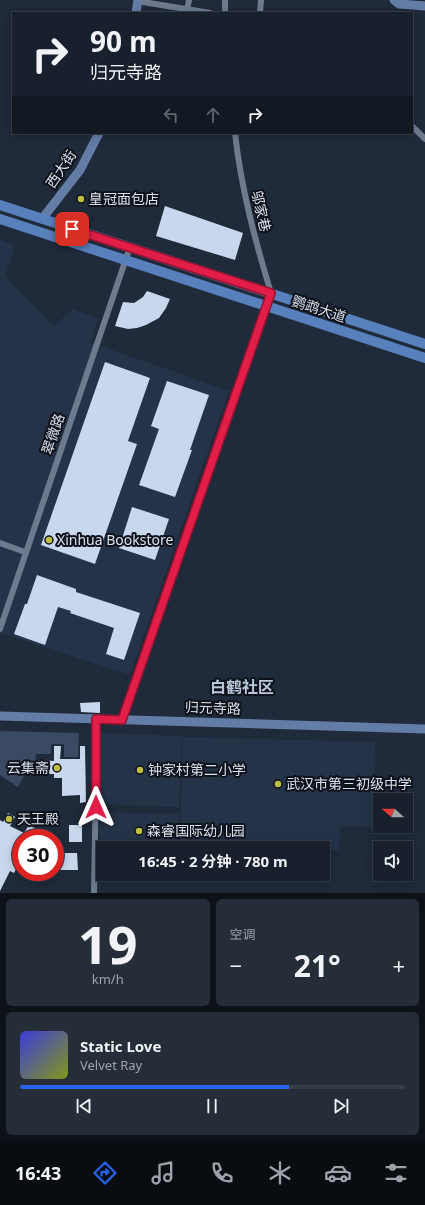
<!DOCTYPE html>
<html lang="zh">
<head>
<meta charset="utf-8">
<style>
	body { margin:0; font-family:"Noto Sans","Noto Sans SC",sans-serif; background:#242d38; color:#f1f3f6; height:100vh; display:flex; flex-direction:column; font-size:15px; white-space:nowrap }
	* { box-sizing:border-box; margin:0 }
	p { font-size:13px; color:#9ea3a9 }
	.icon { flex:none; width:22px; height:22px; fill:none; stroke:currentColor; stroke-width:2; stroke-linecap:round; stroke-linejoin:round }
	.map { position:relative; height:893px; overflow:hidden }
	.details { display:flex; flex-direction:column; gap:6px; padding:6px; background:#0d1218; flex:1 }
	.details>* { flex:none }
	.guide { position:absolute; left:12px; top:12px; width:401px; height:122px; border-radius:0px; box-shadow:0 2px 10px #0003,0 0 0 1px #363e48; background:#17202c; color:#f1f3f6; overflow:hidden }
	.needle { width:26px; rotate:290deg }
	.controls { position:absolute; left:373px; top:793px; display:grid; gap:8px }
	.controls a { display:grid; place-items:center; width:40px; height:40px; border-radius:0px; background:#17202c; box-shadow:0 2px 10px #0003,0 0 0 1px #363e48; font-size:20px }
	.speed { position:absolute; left:12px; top:829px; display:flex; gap:8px; font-size:20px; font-weight:700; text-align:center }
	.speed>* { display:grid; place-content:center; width:52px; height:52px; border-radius:50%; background:#17202c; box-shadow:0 2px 10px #0003,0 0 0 1px #363e48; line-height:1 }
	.speed .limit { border:6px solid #d22; background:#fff; color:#111 }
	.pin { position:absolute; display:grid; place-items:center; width:34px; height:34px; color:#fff; margin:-17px; border-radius:8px; box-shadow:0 2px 6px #0006 }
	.me { position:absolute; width:44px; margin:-22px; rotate:0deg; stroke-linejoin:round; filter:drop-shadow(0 0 3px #0008) }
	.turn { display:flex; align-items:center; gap:14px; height:84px; padding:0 12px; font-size:18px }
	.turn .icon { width:52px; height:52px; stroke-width:2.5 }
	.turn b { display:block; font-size:28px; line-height:34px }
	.lanes { display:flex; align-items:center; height:38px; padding:0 12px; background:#0003; justify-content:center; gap:20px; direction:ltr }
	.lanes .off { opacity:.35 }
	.big { font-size:30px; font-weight:700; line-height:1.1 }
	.details .tile { flex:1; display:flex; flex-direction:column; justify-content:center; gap:6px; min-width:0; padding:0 14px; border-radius:6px; background:#242d38 }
	.details .dial { align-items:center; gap:0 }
	.dial b { font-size:52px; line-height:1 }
	.song { display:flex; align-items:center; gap:12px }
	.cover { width:48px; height:48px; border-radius:6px; background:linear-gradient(135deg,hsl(240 70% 55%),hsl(70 70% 35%)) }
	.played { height:4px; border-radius:2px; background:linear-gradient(90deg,#2563eb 70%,#363e48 70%) }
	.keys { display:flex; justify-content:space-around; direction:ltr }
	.heat { display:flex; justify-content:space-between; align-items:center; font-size:22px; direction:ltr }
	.details .tiles { flex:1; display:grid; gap:6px; grid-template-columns:1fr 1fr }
	.tile:last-child { grid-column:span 2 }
	.trip { position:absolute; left:96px; top:841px; width:234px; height:40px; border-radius:0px; background:#17202c; box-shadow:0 2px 10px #0003,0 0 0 1px #363e48; font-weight:700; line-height:40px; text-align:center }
	.tab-bar { display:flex; height:64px; justify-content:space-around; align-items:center; background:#090d12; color:#9ea3a9 }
	.tab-bar .icon { width:28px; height:28px }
	.tab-bar .active { color:#2563eb }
	.tab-bar b { font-size:18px; color:#f1f3f6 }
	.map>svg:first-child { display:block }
</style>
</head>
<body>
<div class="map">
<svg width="425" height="893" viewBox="0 0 425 893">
	<rect width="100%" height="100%" fill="#1f2a3a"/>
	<g fill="#253348">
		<path d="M0,240L15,245L5,276L54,326L73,309L98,319L90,342L229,391L130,675L0,633Z"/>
		<path d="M101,733L182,736L179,807L98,804Z"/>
		<path d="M183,737L375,742L373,827L340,826L339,850H323V848H258L180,846Z"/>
		<path d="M100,812L179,814L178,848H103V874H177V881L98,880Z"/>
	</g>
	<path fill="#3a4a63" d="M0,731L79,733L78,757H64V744H51V754H36L34,775L26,772L18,787L0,775Z"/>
	<g fill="#c9d7ed">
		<path d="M165,206L243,233L235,260L156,236Z"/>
		<path d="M147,291L170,299L166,308L159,318L146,325L137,328L128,329L115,326L123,302L134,303L143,297Z"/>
		<path d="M105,362L150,378L128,441L137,444L95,564L41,545Z"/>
		<path d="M167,381L209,395L190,450H192L175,497L139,485L159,429L151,426Z"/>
		<path d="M132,507L169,519L155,560L119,548Z"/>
		<path d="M37,575L76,589V592L140,613L124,660L106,654L114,628L70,613L71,611L58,607L45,645L14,634L25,604H27Z"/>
		<path d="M100,702V713L81,712L80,703Z"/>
		<path d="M54,746H61L60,759H80V746H85L86,802L80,803V795L62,796V778H54V774H37L38,760L54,761Z"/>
		<path d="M8,813L15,817L10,826L24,833L29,825L36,829L31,837L33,838H21V860L14,873L10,871L0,891V820L3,822Z"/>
		<rect x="69" y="825" width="13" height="17"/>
		<path d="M55,853H77L78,870H55Z"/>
	</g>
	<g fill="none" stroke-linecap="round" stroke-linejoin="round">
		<g stroke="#6e7b8f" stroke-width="6">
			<path d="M137,1L210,13"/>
			<path d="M187,10L189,0"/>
			<path d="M225,13V0"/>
			<path d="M260,13L261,0"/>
			<path d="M412,126L425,139"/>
			<path d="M0,543L25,552"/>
			<path d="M0,629L130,247"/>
			<path d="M122,720L271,293C255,240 241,188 235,133"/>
			<path d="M94,893L97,719"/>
		</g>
		<g stroke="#637da6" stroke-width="9">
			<path d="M394,0L399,4L425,6"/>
			<path d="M136,13L138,0"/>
			<path d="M42,219L80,170L99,133"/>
			<path d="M0,716L425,729"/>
		</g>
		<g stroke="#5780bd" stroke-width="10">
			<path d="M0,205L425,344"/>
			<path d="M0,219L425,358"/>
		</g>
	</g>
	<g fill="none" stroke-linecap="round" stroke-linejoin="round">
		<g stroke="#92132f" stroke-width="10">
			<path id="route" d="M72,229L271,293L122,720L96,719V807"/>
		</g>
		<use href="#route" stroke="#e11d48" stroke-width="7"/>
	</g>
	<g fill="#c0be40" stroke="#0e121a" stroke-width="1.5">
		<circle cx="81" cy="199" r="4"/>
		<circle cx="49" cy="540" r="4"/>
		<circle cx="57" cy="768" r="4"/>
		<circle cx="140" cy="770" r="4"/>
		<circle cx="278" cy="784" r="4"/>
		<circle cx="9" cy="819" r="4"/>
		<circle cx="139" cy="831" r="4"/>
	</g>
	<g text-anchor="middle" stroke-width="4" stroke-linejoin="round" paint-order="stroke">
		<g font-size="14" fill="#d9e1ec" stroke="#0e121a">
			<text transform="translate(61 169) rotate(-56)" y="5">西大街</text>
			<text transform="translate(261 211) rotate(77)" y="5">邬家巷</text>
			<text transform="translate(319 309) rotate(18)" y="5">鹦鹉大道</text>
			<text transform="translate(53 434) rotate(-71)" y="5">翠微路</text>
			<text transform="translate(213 708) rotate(2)" y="5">归元寺路</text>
		</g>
		<g font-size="14" fill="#d9e1ec" stroke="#0e121a" text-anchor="start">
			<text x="89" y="204">皇冠面包店</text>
			<text x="57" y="545">Xinhua Bookstore</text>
			<text x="49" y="773" text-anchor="end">云集斋</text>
			<text x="148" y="775">钟家村第二小学</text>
			<text x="286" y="789">武汉市第三初级中学</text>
			<text x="17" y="824">天王殿</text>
			<text x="147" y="836">森睿国际幼儿园</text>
		</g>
		<g font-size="16" font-weight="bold" fill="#b8c7dc" stroke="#0e121a">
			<text x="242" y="693">白鹤社区</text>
		</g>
	</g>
</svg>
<div class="controls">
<a><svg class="needle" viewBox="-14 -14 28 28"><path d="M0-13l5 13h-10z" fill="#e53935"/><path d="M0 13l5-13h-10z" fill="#9ea3a9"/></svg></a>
<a><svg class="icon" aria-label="sound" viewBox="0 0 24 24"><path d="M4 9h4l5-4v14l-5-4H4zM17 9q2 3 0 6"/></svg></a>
</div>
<div class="speed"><div class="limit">30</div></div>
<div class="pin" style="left:72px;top:229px;background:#d93025"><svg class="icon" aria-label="arrive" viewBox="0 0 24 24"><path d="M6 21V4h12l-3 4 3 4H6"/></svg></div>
<svg class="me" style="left:96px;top:807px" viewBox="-20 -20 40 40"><path d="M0-17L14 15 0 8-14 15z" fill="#e11d48" stroke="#fff" stroke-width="4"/></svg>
<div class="trip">16:45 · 2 分钟 · 780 m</div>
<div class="guide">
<div class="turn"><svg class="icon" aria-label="right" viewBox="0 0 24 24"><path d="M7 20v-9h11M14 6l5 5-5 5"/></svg><div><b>90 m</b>归元寺路</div></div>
<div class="lanes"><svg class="icon off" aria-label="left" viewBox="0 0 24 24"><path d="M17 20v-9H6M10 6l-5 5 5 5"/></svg><svg class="icon off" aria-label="ahead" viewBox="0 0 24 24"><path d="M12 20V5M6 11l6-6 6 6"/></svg><svg class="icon" aria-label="right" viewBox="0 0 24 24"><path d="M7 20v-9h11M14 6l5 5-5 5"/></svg></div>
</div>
</div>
<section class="details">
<div class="tiles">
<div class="tile dial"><b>19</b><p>km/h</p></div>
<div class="tile"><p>空调</p>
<div class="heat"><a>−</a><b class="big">21°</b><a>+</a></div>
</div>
<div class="tile">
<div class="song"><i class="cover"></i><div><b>Static Love</b><p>Velvet Ray</p></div></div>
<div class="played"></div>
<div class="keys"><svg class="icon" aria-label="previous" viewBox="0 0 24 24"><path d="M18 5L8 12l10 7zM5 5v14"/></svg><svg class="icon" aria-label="pause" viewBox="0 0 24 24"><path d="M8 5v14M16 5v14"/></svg><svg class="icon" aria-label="next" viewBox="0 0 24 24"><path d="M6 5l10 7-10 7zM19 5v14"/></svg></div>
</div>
</div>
</section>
<nav class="tab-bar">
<b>16:43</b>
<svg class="icon active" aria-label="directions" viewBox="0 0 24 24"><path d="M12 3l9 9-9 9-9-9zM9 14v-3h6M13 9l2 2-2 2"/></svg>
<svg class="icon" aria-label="music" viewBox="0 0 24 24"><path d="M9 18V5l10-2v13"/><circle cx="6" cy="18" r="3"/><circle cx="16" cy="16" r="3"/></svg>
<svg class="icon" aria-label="phone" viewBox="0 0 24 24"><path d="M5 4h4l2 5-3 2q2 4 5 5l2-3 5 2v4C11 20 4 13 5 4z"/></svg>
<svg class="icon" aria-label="climate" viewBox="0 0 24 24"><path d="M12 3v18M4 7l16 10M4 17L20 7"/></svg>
<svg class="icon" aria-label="car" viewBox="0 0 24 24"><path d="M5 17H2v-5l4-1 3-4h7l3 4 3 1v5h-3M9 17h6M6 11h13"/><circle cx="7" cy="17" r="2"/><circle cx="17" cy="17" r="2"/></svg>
<svg class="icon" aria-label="filters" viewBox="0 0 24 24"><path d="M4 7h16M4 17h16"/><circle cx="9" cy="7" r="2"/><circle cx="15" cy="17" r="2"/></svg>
</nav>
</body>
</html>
